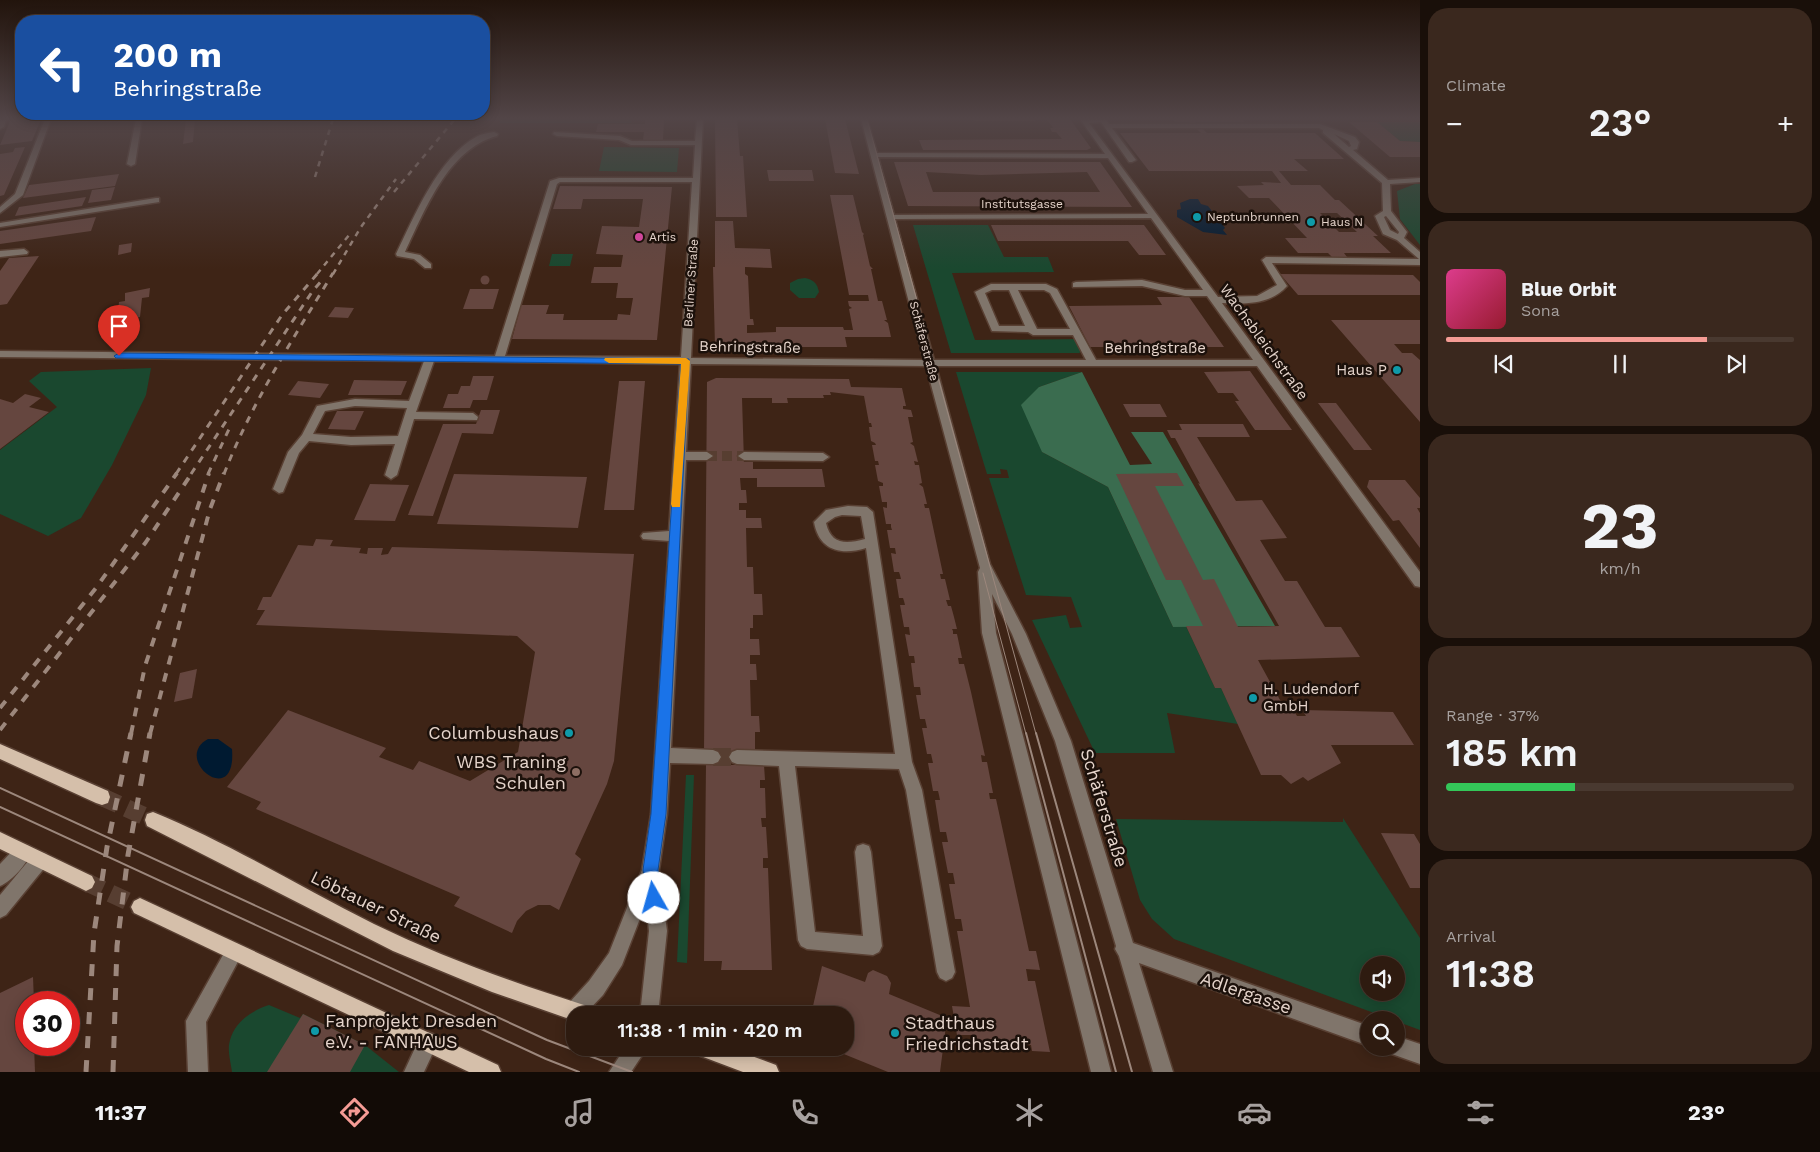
<!DOCTYPE html>
<html lang="en">
<head>
<meta charset="utf-8">
<style>
	body { margin:0; font-family:"Work Sans",sans-serif; background:#3a281e; color:#f1f3f6; height:100vh; display:flex; flex-direction:column; font-size:19px; white-space:nowrap }
	* { box-sizing:border-box; margin:0 }
	p { font-size:16px; color:#a7a19f }
	.icon { flex:none; width:28px; height:28px; fill:none; stroke:currentColor; stroke-width:2; stroke-linecap:round; stroke-linejoin:round }
	.map { position:relative; flex:1; overflow:hidden }
	.drawer { display:flex; flex-direction:column; gap:8px; padding:8px; background:#190f09; width:400px }
	.drawer>* { flex:none }
	.hud { position:absolute; left:15px; top:15px; width:475px; height:105px; border-radius:20px; box-shadow:0 2px 12px #0003,0 0 0 1px #493930; background:#1a4fa0; color:#fff; overflow:hidden }
	.controls { position:absolute; left:1360px; top:956px; display:grid; gap:10px }
	.controls a { display:grid; place-items:center; width:45px; height:45px; border-radius:50%; background:#2e1b10; box-shadow:0 2px 12px #0003,0 0 0 1px #493930; font-size:25px }
	.speed { position:absolute; left:15px; top:991px; display:flex; gap:10px; font-size:25px; font-weight:700; text-align:center }
	.speed>* { display:grid; place-content:center; width:65px; height:65px; border-radius:50%; background:#2e1b10; box-shadow:0 2px 12px #0003,0 0 0 1px #493930; line-height:1 }
	.speed .limit { border:8px solid #d22; background:#fff; color:#111 }
	.pin { position:absolute; display:grid; place-items:center; width:42px; height:42px; color:#fff; margin:-51px -21px; border-radius:50% 50% 50% 0; rotate:-45deg; box-shadow:0 0 5px #0007 }
	.pin .icon { rotate:45deg }
	.me { position:absolute; width:55px; margin:-28px; rotate:353deg; stroke-linejoin:round; filter:drop-shadow(0 0 4px #0008) }
	.turn { display:flex; align-items:center; gap:18px; height:105px; padding:0 15px; font-size:22px }
	.turn .icon { width:65px; height:65px; stroke-width:2.5 }
	.turn b { display:block; font-size:35px; line-height:42px }
	.big { font-size:38px; font-weight:600; line-height:1.1 }
	.drawer .widget { flex:1; display:flex; flex-direction:column; justify-content:center; gap:8px; min-width:0; padding:0 18px; border-radius:20px; background:#3a281e }
	.drawer .dial { align-items:center; gap:0 }
	.dial b { font-size:65px; line-height:1 }
	.song { display:flex; align-items:center; gap:15px }
	.cover { width:60px; height:60px; border-radius:8px; background:linear-gradient(135deg,hsl(330 70% 55%),hsl(350 70% 35%)) }
	.played { height:5px; border-radius:2px; background:linear-gradient(90deg,#f59c95 75%,#493930 75%) }
	.keys { display:flex; justify-content:space-around; direction:ltr }
	.heat { display:flex; justify-content:space-between; align-items:center; font-size:28px; direction:ltr }
	.charge { height:8px; border-radius:4px; background:linear-gradient(90deg,#34c759 37%,#493930 0) }
	.trip { position:absolute; left:566px; top:1006px; width:288px; height:50px; border-radius:20px; background:#2e1b10; box-shadow:0 2px 12px #0003,0 0 0 1px #493930; font-weight:600; line-height:50px; text-align:center }
	.dock { display:flex; height:80px; justify-content:space-around; align-items:center; background:#120b06; color:#a7a19f }
	.dock .icon { width:35px; height:35px }
	.dock .active { color:#f59c95 }
	.dock b { font-size:22px; color:#f1f3f6 }
	main { display:flex; flex:1; min-height:0 }
	.map>svg:first-child { display:block }
</style>
</head>
<body>
<main>
<div class="map">
<svg width="1420" height="1072" viewBox="0 0 1420 1072">
	<rect width="100%" height="100%" fill="#3e2416"/>
	<g fill="#1a482f" fill-rule="evenodd">
		<path d="M500,119H632L631,123H500Z"/>
		<path d="M1377,122H1420V142L1400,141Z"/>
		<path d="M604,147L679,148L677,172L599,171Z"/>
		<path d="M1415,184H1420V245L1400,219L1397,191Z"/>
		<path d="M913,225H988L1004,257H1048L1054,272L952,273L975,340L1085,339L1090,347L1079,353H951Z"/>
		<path d="M552,254H573L570,266H549Z"/>
		<path d="M805,278C814,280 817,283 819,292L815,298H799L790,290V283L798,279Z"/>
		<path d="M151,368L146,395L112,465L81,518L48,536L0,514V450L57,407L29,381L41,372Z"/>
		<path d="M956,372H1082L1039,387L1042,452L1108,487L1173,627L1186,626L1215,688H1221L1238,724L1167,713L1175,753H1095L1032,620L1066,615L1070,628L1082,627L1071,597L1026,595L989,478H1009L1007,470L1000,469L1001,474H987Z"/>
		<path d="M686,775H694L687,963L677,962Z"/>
		<path d="M1343,818L1420,938V1030L1174,939L1152,919L1140,900L1116,819L1336,822H1343ZM1369,965H1396V992H1369Z"/>
		<path d="M269,1005L300,1018L303,1014L365,1045L399,1072H232C231,1064 228,1053 229,1045C232,1024 250,1011 269,1005Z"/>
	</g>
	<path fill="#3a6c4f" d="M1082,372L1130,465L1152,464L1131,432H1163L1275,626L1173,627L1108,487L1042,452L1021,405L1039,387Z"/>
	<g fill="#001a31">
		<path d="M1190,199H1198L1201,204L1208,206L1225,228L1223,230L1227,235L1203,232L1177,217V210L1181,209L1180,203Z"/>
		<path d="M208,739H218L232,749C237,811 171,759 208,739Z"/>
	</g>
	<g fill="#65463f" fill-rule="evenodd">
		<path d="M11,119H41L32,141L0,145Z"/>
		<path d="M186,119H195L193,142L183,144Z"/>
		<path d="M715,119H737L740,156H743L747,217H716Z"/>
		<path d="M825,119H845L859,174L835,173Z"/>
		<path d="M972,119H1034L1036,121H974Z"/>
		<path d="M1046,119H1070L1091,148L1087,150H923L919,140L1062,139L1056,132H1052L1050,128H1053L1052,126Z"/>
		<path d="M1173,119H1242L1245,122H1195L1207,133H1315L1344,159H1294L1308,171H1279L1291,185H1320L1335,200H1339L1378,236H1373L1391,253H1344L1347,257H1332L1328,253H1298L1285,238H1307L1269,198H1249L1237,186L1264,185L1261,182L1281,183L1272,171H1149L1120,133H1201L1189,122H1175ZM1320,213H1337L1357,232H1339Z"/>
		<path d="M645,120H664L663,140H643L644,132H596L598,124H645Z"/>
		<path d="M1349,122H1377L1400,141L1420,142V157H1390Z"/>
		<path d="M25,147L4,195L0,196V154L13,152L15,148Z"/>
		<path d="M894,162H1100L1132,207L908,206ZM926,172L981,175L1087,172L1100,192H933Z"/>
		<path d="M767,170H812L814,181H769Z"/>
		<path d="M119,174L115,186L23,198L29,185Z"/>
		<path d="M560,186L672,187L657,340L512,339L521,305H549L546,314H564L563,320H617L618,314L630,315L633,298H616L618,283H591L594,267H621L623,255L596,254L602,226L639,227L643,199H583L581,209H553Z"/>
		<path d="M115,187L111,200L88,203L92,190Z"/>
		<path d="M830,195H853L862,232L864,234L863,235L870,266L873,269H871L878,301H882L887,320H884L888,323L891,337H845L847,347H715L713,267H715V221H733L735,248L770,249L772,268L745,267V274L748,276L750,319H753L754,325H747V333L776,332V327H843L844,330H853L849,309L852,308L849,306L848,301H869L868,295H849Z"/>
		<path d="M86,197L82,206L15,216L19,207Z"/>
		<path d="M96,217L91,231L0,244V231Z"/>
		<path d="M991,225H1144L1166,255H1139L1128,241H998Z"/>
		<path d="M132,243L131,252L118,255L119,245Z"/>
		<path d="M39,256L7,304L0,305V271L9,258Z"/>
		<path d="M1280,274L1413,275L1420,282V295H1298Z"/>
		<circle cx="485" cy="280" r="4.5"/>
		<path d="M150,288L149,297L142,298L140,317L117,322L119,302L125,301V293Z"/>
		<path d="M470,289H499L493,309H463Z"/>
		<path d="M1157,297H1189L1224,347H1090L1069,306L1162,305Z"/>
		<path d="M335,307L354,308L348,318L328,317Z"/>
		<path d="M1331,320H1420V344H1394L1402,353H1412L1420,360V422Z"/>
		<path d="M1250,371L1281,415L1292,430H1255L1235,401H1239L1233,393H1218L1204,372Z"/>
		<path d="M473,376H494L487,400H473L470,408H443L448,394H458L461,386H470Z"/>
		<path d="M716,378L849,379L851,387L902,388L906,406H903V409L911,410L913,417H908L913,442L910,443L914,446L918,462L914,461L915,465H919L922,483L919,484L923,487L927,504H924L925,508H929L943,574H940L941,579H945L950,600H946L948,606H951L954,617L957,629H952L953,631V634H957L962,658H958L959,664H964L971,692L985,756L981,755L982,762H987L993,793H989L990,799H996L1029,951H1036L1040,970L1026,969L1028,981H1035L1050,1052L1032,1051L1031,1045L977,1044L976,1035H957L952,1006L970,1007L957,931H963L961,919H955L949,884H955L953,873H948L942,842H948L946,832H940L935,800H940L939,795L938,791H933L928,763H933L931,754H927L922,728H927L925,719H920L916,695H921L920,687H914L911,663H915L914,656H909L905,634L910,635L909,627H904L900,605H905L904,601L903,598H899L896,579H901L900,575L899,572H894L891,553L896,554L895,548H890L887,530H892L891,527V524H886L883,507L887,508V502H882L879,486H883V483L878,481L875,465H879L878,461H875L872,445H876L875,443L871,441L869,427H872L871,423H869L864,396L830,392L831,395H823L824,398H787L788,403H772V398H742L744,462H753V469H822L825,487H757V478H740L741,490H746L747,503H739V510H746V518H761L762,528H746L747,567H753L754,594H762L763,615H753V628H750V639H759L760,655H750V664H756L757,680H750L751,716H759L760,732H755V752H726V765H764L765,780H760V788H765L766,818H761L762,827H766L768,858H763V868H768L772,970H721L722,961H704L706,763L704,752L707,382Z"/>
		<path d="M354,380L407,381L401,395H348Z"/>
		<path d="M298,381L329,384L320,398L288,395Z"/>
		<path d="M619,381H645L634,510H604Z"/>
		<path d="M25,394L41,398L29,407L49,412L0,449V399L13,403Z"/>
		<path d="M1318,403H1336L1372,450H1354Z"/>
		<path d="M1123,404H1160L1167,417H1130Z"/>
		<path d="M481,410H500L493,434L462,433L433,516L408,515L443,424H476Z"/>
		<path d="M337,411H364L355,430L328,429Z"/>
		<path d="M1179,424H1243L1250,437H1197L1236,501L1262,500L1287,538L1260,540L1285,581H1297L1325,627H1341L1360,657L1258,660L1285,709H1293L1297,716H1306L1302,710L1393,712L1414,745H1331L1341,763L1308,781L1303,777L1291,784L1281,775H1261L1221,688H1215L1186,626H1203L1181,580H1166L1116,474L1177,473L1184,486H1155L1203,580L1214,579L1238,627L1279,626L1198,483L1200,484L1175,438H1171L1167,430H1182Z"/>
		<path d="M454,474L587,477L578,528L437,524Z"/>
		<path d="M1369,480H1405L1420,498V508H1417L1420,513V548L1399,520L1393,521L1367,487Z"/>
		<path d="M370,484L409,485L395,521L354,520Z"/>
		<path d="M316,539L333,540L330,546L361,548L359,553L367,554L368,548H383L381,555L388,554L392,547L634,554L614,761L607,784L575,854L581,859L559,910L550,905H538L526,911L517,921L512,933L454,906L460,897L256,809L261,802L227,787L288,710L386,748L379,757L413,770L419,761L470,781L518,752L535,652L517,636L256,625L265,610H257L263,597H271L298,545L313,546Z"/>
		<path d="M197,669L192,698L174,702L180,673Z"/>
		<path d="M1381,833L1414,834L1420,844V888H1410Z"/>
		<path d="M822,966L865,982L868,973L873,970L887,976L891,983L889,994L947,1018L940,1072H888L829,1048H845V1015H811Z"/>
		<path d="M33,977L34,1002H26V1045H34L35,1072H0V993Z"/>
		<path d="M303,1014L365,1045L350,1072H267Z"/>
	</g>
	<g fill="none" stroke-linecap="round" stroke-linejoin="round">
		<path stroke="#573e31" stroke-width="10" stroke-dasharray="10 5" stroke-linecap="butt" d="M707,456H744"/>
		<path stroke="#573e31" stroke-width="18" stroke-dasharray="18 9" stroke-linecap="butt" d="M713,757H737"/>
		<g stroke="#573e31" stroke-width="18" stroke-dasharray="18 9" stroke-linecap="butt">
			<path d="M102,797L153,820"/>
			<path d="M86,882L140,907"/>
		</g>
		<g stroke="#594033" stroke-width="3">
			<g id="minor">
				<path d="M0,119H6L4,127L0,129Z"/>
				<path d="M45,119H51L23,195L0,213V207L15,194Z"/>
				<path d="M136,119H142L135,164L131,166L127,164Z"/>
				<path d="M697,119H703L691,358L924,360L861,119H867L877,153L1105,154L1080,119H1106L1109,124H1320L1355,137L1359,142L1357,149L1353,150L1388,180L1420,178V182L1390,184L1391,211L1407,232L1404,238L1420,252V265L1272,263L1287,286C1270,305 1245,304 1222,303L1420,572V587L1415,586L1257,366H936L990,564L1026,634L1071,741L1133,943L1369,1026V1046L1139,963L1173,1072H1153L1119,956L1115,949L1116,946L1055,741L1012,634L992,594L996,633L1111,1072H1091L982,633L978,572L980,568L926,366L691,364L686,452H707L713,456L707,460H686L671,748L713,750L718,752L721,757L718,762L713,764L670,763L667,814L659,870L667,931L658,1015H640L649,931L646,903L622,965L603,995L584,1015H575V1020L568,1018L566,1011L568,1004L589,981L609,953L642,870L651,814L669,541L643,539L641,536L643,533L669,531L680,364L434,361L416,412L473,413L478,417L477,420L414,419L397,475L391,479L385,475L395,444L351,445L309,441L299,453L283,492L279,493L273,489L288,452L302,435L317,406L355,399L409,401L424,361L0,357V351L495,356L550,181L559,178H693L695,145H631L619,140L557,136L553,134L554,132L620,136L632,141H695ZM1101,122L1129,162H1132L1136,160L1112,128H1319L1323,130V133L1382,183L1383,211L1375,216L1383,234L1397,240L1419,259L1266,257L1262,260L1277,285L1257,296L1218,297L1089,123ZM1334,134L1349,141L1351,146L1349,147ZM878,157L1108,158L1148,214L894,215ZM560,182H692L681,357L505,356L557,184ZM1386,216L1399,232L1398,234L1390,230L1384,217ZM1151,218L1203,290H1185L1142,280L1076,282L1073,283V287L1142,286L1185,296H1207L1253,360H1096L1057,289L1046,284H991L975,292L992,331L1028,332L1033,335H1073L1086,360H934L895,219ZM992,290H1009L1025,326H999L985,293ZM1018,290H1044L1050,293L1070,329H1037ZM355,406L407,408L398,436L351,437L313,434L325,411Z"/>
				<path d="M494,132L498,134L497,136C448,149 425,210 405,252L420,255L431,264V268H425L414,259L397,256L396,254C414,217 438,158 476,137C481,134 488,133 494,132Z"/>
				<path d="M156,198H159V202L0,227V223Z"/>
				<path d="M24,249L28,252L27,254L0,257V251Z"/>
				<path d="M744,452L823,453L829,457L823,461L744,460L738,456Z"/>
				<path d="M848,506L867,507L873,512L912,762L922,790L955,972L952,978L946,981L940,978L937,972L906,790L899,769L795,766L815,932L863,936L855,852L857,846L863,844L869,846L871,852L882,946L879,952L873,955L807,949L801,946L798,940L779,766L737,764L732,762L729,757L732,752L737,750L895,754L866,548C840,556 819,550 814,522L826,510ZM842,515L861,516L865,539C846,544 831,545 826,523L835,517Z"/>
				<path d="M23,844L29,846L31,852C27,864 12,881 0,886V864L17,846Z"/>
				<path d="M40,852L46,854L48,860L46,866L6,915L0,918V895L34,854Z"/>
				<path d="M234,943L240,946L243,952L206,1022L208,1072H188L186,1021L228,946Z"/>
				<path d="M428,1032L435,1035L438,1042L424,1072H404L421,1035Z"/>
				<path d="M1396,1036L1420,1044V1064L1389,1053L1387,1048H1396Z"/>
				<path d="M625,1048H647L631,1072H609Z"/>
			</g>
		</g>
		<g stroke="#594033" stroke-width="3">
			<g id="major">
				<path d="M0,744L108,791L110,797L108,803L102,805L96,803L0,759Z"/>
				<path d="M153,812C229,843 300,887 374,924C442,957 514,983 587,1006L594,1008L596,1015H575V1021L492,992L393,951L147,826L145,820L147,814Z"/>
				<path d="M0,832L92,876L95,882L92,888L86,891L80,888L0,849Z"/>
				<path d="M140,898L498,1065L501,1072H469L134,913L131,907L134,901Z"/>
				<path d="M695,1048H730L776,1065L779,1072H743L698,1055Z"/>
			</g>
		</g>
		<use href="#minor" fill="#80756b" fill-rule="evenodd"/>
		<use href="#major" fill="#d5bfaa" fill-rule="evenodd"/>
		<g stroke="#9c877c" stroke-width="1">
			<path d="M867,119L1036,734"/>
			<path d="M983,573L1026,734"/>
		</g>
		<g stroke="#9c877c" stroke-width="2">
			<path d="M1026,733L1116,1072"/>
			<path d="M1036,733L1132,1072"/>
			<path d="M0,788L547,1040L632,1072"/>
			<path d="M0,807L546,1059L579,1072"/>
		</g>
		<g stroke="#9c877c" stroke-width="2.5" stroke-dasharray="5.5 5.5" stroke-linecap="butt">
			<path d="M315,177L333,119"/>
			<path d="M394,192L455,119"/>
			<path d="M317,274L350,234"/>
			<path d="M333,274L361,227L396,179"/>
		</g>
		<g stroke="#9c877c" stroke-width="3" stroke-dasharray="7 7" stroke-linecap="butt">
			<path d="M176,474L282,315L318,273"/>
			<path d="M191,474L312,292L323,279"/>
			<path d="M208,474L230,427"/>
			<path d="M224,474C252,402 293,339 333,273"/>
		</g>
		<g stroke="#9c877c" stroke-width="4" stroke-dasharray="9 9" stroke-linecap="butt">
			<path d="M0,708L96,588L177,473"/>
			<path d="M0,730L146,542L192,473"/>
			<path d="M131,734L145,666L209,473"/>
			<path d="M150,734L210,509L224,473"/>
		</g>
		<g stroke="#9c877c" stroke-width="5" stroke-dasharray="12 12" stroke-linecap="butt">
			<path d="M86,1072L94,933L107,847L131,733"/>
			<path d="M113,1072L117,946L128,855L150,733"/>
		</g>
	</g>
	<linearGradient id="sky" x2="0" y2="1"><stop stop-color="#22140c"/><stop offset="0.44" stop-color="#524547"/><stop offset="1" stop-color="#524547" stop-opacity="0"/></linearGradient>
	<rect width="1420" height="269" fill="url(#sky)"/>
	<path fill="#1a73e8" stroke="#114b97" d="M119,353L689,359L666,814L658,870L662,898L660,904L654,906L648,904L643,870L651,814L681,364L116,358L114,356Z"/>
	<path fill="#f59e0b" d="M605,358H686L690,361L680,507H672L671,504L681,364L609,363L604,360Z"/>
	<g fill="#0f9aa8" stroke="#1c110b" stroke-width="2">
		<circle cx="1197" cy="217" r="5"/>
		<circle cx="1311" cy="222" r="5"/>
		<circle cx="1397" cy="370" r="5"/>
		<circle cx="1253" cy="698" r="5"/>
		<circle cx="569" cy="733" r="5"/>
		<circle cx="315" cy="1031" r="5"/>
		<circle cx="895" cy="1033" r="5"/>
	</g>
	<circle fill="#d1479c" stroke="#1c110b" stroke-width="2" cx="639" cy="237" r="5"/>
	<circle fill="#8d6e63" stroke="#1c110b" stroke-width="2" cx="576" cy="772" r="5"/>
	<g text-anchor="middle" stroke-width="5" stroke-linejoin="round" paint-order="stroke">
		<g font-size="12" fill="#e5d4cb" stroke="#1c110b">
			<text x="1022" y="208">Institutsgasse</text>
			<text transform="translate(691 283) rotate(-86)" y="4">Berliner Straße</text>
			<text transform="translate(924 341) rotate(75)" y="4">Schäferstraße</text>
		</g>
		<g font-size="12" fill="#e5d4cb" stroke="#1c110b" text-anchor="start">
			<text x="1207" y="221">Neptunbrunnen</text>
			<text x="1321" y="226">Haus N</text>
			<text x="649" y="241">Artis</text>
		</g>
		<g font-size="15" fill="#e5d4cb" stroke="#1c110b">
			<text transform="translate(1264 342) rotate(54)" y="5">Wachsbleichstraße</text>
			<text transform="translate(750 347) rotate(1)" y="5">Behringstraße</text>
			<text x="1155" y="353">Behringstraße</text>
		</g>
		<g font-size="15" fill="#e5d4cb" stroke="#1c110b" text-anchor="end">
			<text x="1387" y="375">Haus P</text>
			<text x="1263" y="694" text-anchor="start">H. Ludendorf<tspan x="1263" dy="17">GmbH</tspan></text>
		</g>
		<g font-size="18" fill="#e5d4cb" stroke="#1c110b" text-anchor="end">
			<text x="559" y="739">Columbushaus</text>
			<text x="566" y="768">WBS Traning<tspan x="566" dy="21">Schulen</tspan></text>
			<text x="325" y="1027" text-anchor="start">Fanprojekt Dresden<tspan x="325" dy="21">e.V. - FANHAUS</tspan></text>
			<text x="905" y="1029" text-anchor="start">Stadthaus<tspan x="905" dy="21">Friedrichstadt</tspan></text>
		</g>
		<g font-size="18" fill="#e5d4cb" stroke="#1c110b">
			<text transform="translate(1104 808) rotate(73)" y="6">Schäferstraße</text>
			<text transform="translate(376 907) rotate(26)" y="6">Löbtauer Straße</text>
			<text transform="translate(1246 993) rotate(19)" y="6">Adlergasse</text>
		</g>
	</g>
</svg>
<div class="controls">
<a><svg class="icon" aria-label="sound" viewBox="0 0 24 24"><path d="M4 9h4l5-4v14l-5-4H4zM17 9q2 3 0 6"/></svg></a>
<a><svg class="icon" aria-label="search" viewBox="0 0 24 24"><circle cx="10" cy="10" r="6"/><path d="M15 15l6 6"/></svg></a>
</div>
<div class="speed"><div class="limit">30</div></div>
<div class="pin" style="left:119px;top:356px;background:#d93025"><svg class="icon" aria-label="arrive" viewBox="0 0 24 24"><path d="M6 21V4h12l-3 4 3 4H6"/></svg></div>
<svg class="me" style="left:654px;top:898px" viewBox="-20 -20 40 40"><circle r="19" fill="#fff"/><path d="M0-13L10 11 0 6-10 11z" fill="#1a73e8"/></svg>
<div class="trip">11:38 · 1 min · 420 m</div>
<div class="hud">
<div class="turn"><svg class="icon" aria-label="left" viewBox="0 0 24 24"><path d="M17 20v-9H6M10 6l-5 5 5 5"/></svg><div><b>200 m</b>Behringstraße</div></div>
</div>
</div>
<section class="drawer">
<div class="widget"><p>Climate</p>
<div class="heat"><a>−</a><b class="big">23°</b><a>+</a></div>
</div>
<div class="widget">
<div class="song"><i class="cover"></i><div><b>Blue Orbit</b><p>Sona</p></div></div>
<div class="played"></div>
<div class="keys"><svg class="icon" aria-label="previous" viewBox="0 0 24 24"><path d="M18 5L8 12l10 7zM5 5v14"/></svg><svg class="icon" aria-label="pause" viewBox="0 0 24 24"><path d="M8 5v14M16 5v14"/></svg><svg class="icon" aria-label="next" viewBox="0 0 24 24"><path d="M6 5l10 7-10 7zM19 5v14"/></svg></div>
</div>
<div class="widget dial"><b>23</b><p>km/h</p></div>
<div class="widget"><p>Range · 37%</p><b class="big">185 km</b><div class="charge"></div></div>
<div class="widget"><p>Arrival</p><b class="big">11:38</b></div>
</section>
</main>
<nav class="dock">
<b>11:37</b>
<svg class="icon active" aria-label="directions" viewBox="0 0 24 24"><path d="M12 3l9 9-9 9-9-9zM9 14v-3h6M13 9l2 2-2 2"/></svg>
<svg class="icon" aria-label="music" viewBox="0 0 24 24"><path d="M9 18V5l10-2v13"/><circle cx="6" cy="18" r="3"/><circle cx="16" cy="16" r="3"/></svg>
<svg class="icon" aria-label="phone" viewBox="0 0 24 24"><path d="M5 4h4l2 5-3 2q2 4 5 5l2-3 5 2v4C11 20 4 13 5 4z"/></svg>
<svg class="icon" aria-label="climate" viewBox="0 0 24 24"><path d="M12 3v18M4 7l16 10M4 17L20 7"/></svg>
<svg class="icon" aria-label="car" viewBox="0 0 24 24"><path d="M5 17H2v-5l4-1 3-4h7l3 4 3 1v5h-3M9 17h6M6 11h13"/><circle cx="7" cy="17" r="2"/><circle cx="17" cy="17" r="2"/></svg>
<svg class="icon" aria-label="filters" viewBox="0 0 24 24"><path d="M4 7h16M4 17h16"/><circle cx="9" cy="7" r="2"/><circle cx="15" cy="17" r="2"/></svg>
<b>23°</b>
</nav>
</body>
</html>
